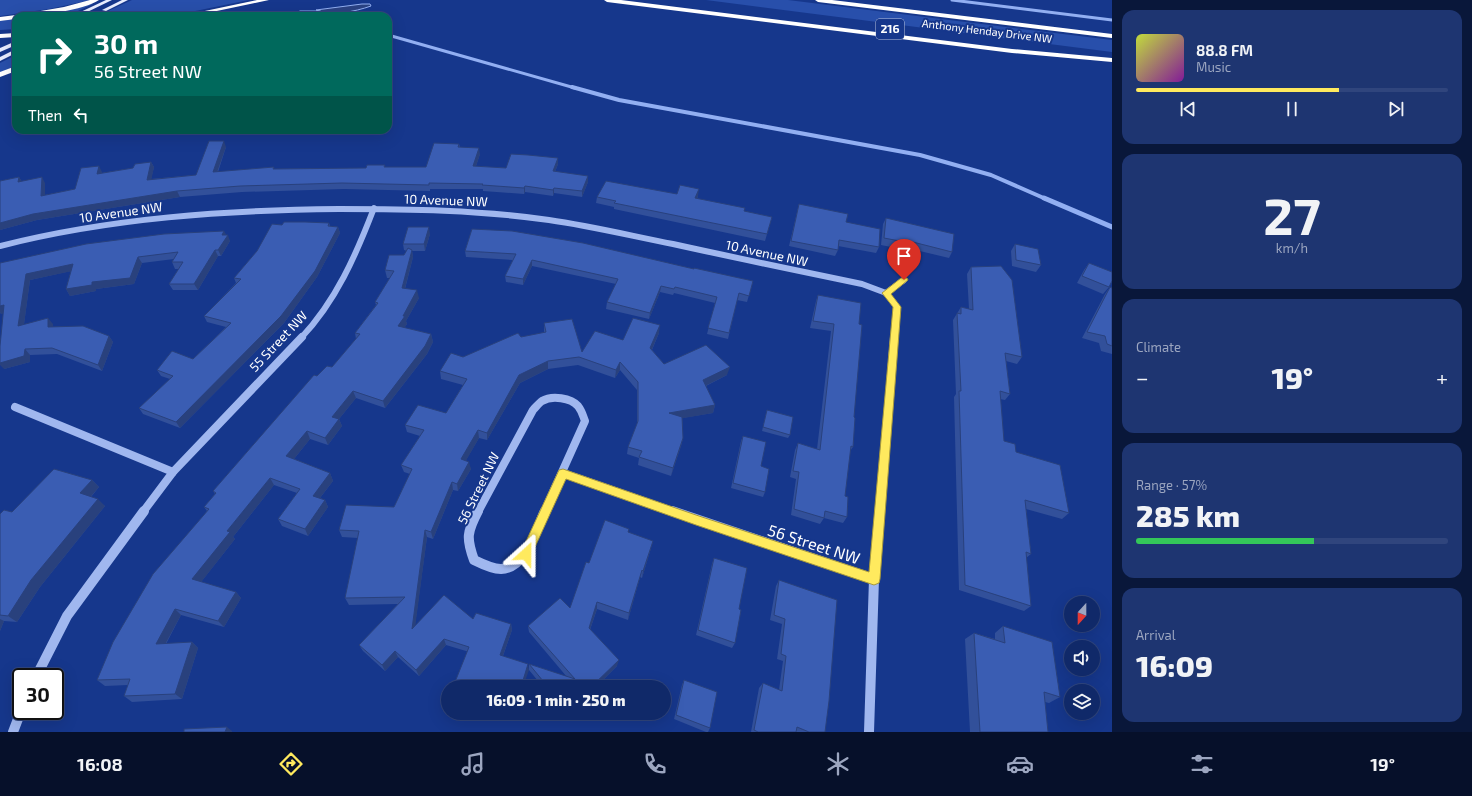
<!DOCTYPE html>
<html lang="en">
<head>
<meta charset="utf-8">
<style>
	body { margin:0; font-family:"Exo 2",sans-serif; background:#1e3571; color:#f1f3f6; height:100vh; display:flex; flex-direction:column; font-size:15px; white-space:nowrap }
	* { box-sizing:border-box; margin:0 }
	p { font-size:13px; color:#9ca6c0 }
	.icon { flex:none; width:22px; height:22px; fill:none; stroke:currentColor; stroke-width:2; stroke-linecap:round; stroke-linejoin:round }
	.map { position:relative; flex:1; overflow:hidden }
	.panel { display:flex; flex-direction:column; gap:10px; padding:10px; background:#09173a; width:360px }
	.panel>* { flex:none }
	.hud { position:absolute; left:12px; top:12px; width:380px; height:122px; border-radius:12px; box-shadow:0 4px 16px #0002,0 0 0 1px #30457d; background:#00695c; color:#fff; overflow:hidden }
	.needle { width:26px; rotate:201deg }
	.tools { position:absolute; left:1064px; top:596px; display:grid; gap:8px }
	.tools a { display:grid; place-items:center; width:36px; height:36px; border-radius:50%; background:#102969; box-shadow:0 4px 16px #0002,0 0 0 1px #30457d; font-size:20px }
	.speed { position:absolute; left:12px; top:668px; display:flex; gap:8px; font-size:20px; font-weight:700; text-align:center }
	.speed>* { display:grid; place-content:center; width:52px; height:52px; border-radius:50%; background:#102969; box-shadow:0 4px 16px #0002,0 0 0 1px #30457d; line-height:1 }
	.speed .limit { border:2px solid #111; border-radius:6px; background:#fff; color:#111 }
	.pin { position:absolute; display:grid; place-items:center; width:34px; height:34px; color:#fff; margin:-41px -17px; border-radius:50% 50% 50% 0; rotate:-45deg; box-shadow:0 0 4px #0007 }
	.pin .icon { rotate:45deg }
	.me { position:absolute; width:44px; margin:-22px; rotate:24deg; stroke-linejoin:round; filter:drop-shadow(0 0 3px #0008) }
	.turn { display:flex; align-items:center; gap:14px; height:84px; padding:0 16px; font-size:18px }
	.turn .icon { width:52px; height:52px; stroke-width:2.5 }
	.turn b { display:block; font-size:28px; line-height:34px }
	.then { display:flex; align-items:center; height:38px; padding:0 16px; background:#0003; gap:8px; font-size:15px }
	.big { font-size:30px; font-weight:800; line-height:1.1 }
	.panel .card { flex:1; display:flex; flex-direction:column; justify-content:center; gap:6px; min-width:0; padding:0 14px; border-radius:12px; background:#1e3571 }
	.panel .dial { align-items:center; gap:0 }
	.dial b { font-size:52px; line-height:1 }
	.song { display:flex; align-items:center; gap:12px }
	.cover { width:48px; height:48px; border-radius:6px; background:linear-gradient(135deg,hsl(70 70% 55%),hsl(290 70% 35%)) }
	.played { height:4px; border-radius:2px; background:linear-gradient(90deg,#ffea5e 65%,#30457d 65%) }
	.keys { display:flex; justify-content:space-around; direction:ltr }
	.heat { display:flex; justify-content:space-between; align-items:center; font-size:22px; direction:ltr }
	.charge { height:6px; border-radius:3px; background:linear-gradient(90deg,#34c759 57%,#30457d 0) }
	.trip { position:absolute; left:441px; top:680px; width:230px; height:40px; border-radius:20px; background:#102969; box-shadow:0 4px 16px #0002,0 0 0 1px #30457d; font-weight:800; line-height:40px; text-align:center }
	.tabs { display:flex; height:64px; justify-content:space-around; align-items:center; background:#06102a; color:#9ca6c0 }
	.tabs .icon { width:28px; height:28px }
	.tabs .current { color:#ffea5e }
	.tabs b { font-size:18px; color:#f1f3f6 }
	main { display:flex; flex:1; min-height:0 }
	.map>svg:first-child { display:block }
</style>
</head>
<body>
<main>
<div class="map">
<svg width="1112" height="732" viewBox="0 0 1112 732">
	<rect width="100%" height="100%" fill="#16378c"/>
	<g fill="#284fab">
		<path d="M0,0H91L49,9L0,16Z"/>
		<path d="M132,0H249L171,16H97Z"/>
		<path d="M706,0H788L1112,40V52Z"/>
		<path d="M88,4H93L67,16H38Z"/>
		<path d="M16,19V29L0,30V21Z"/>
		<path d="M16,55V67L0,74V63Z"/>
	</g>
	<path fill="#2a4283" stroke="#92aff2" d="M362,4H370L371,6C354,12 332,16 316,10Z"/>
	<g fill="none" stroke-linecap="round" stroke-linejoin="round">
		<g stroke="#92aff2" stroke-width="3">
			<path d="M952,0L1112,20"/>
			<path d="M300,12H320"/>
			<path d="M388,35L575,88"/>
		</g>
		<path stroke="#92aff2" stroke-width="4" d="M572,87L619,100L920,155L991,175L1046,199"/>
		<path stroke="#92aff2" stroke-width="5" d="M1044,198L1112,227"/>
		<g stroke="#a0b7ef" stroke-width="6">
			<path d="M0,246C110,218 226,210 339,209C409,209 479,210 549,220C591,226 632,236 673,244C736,258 799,271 862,284L886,293"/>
			<path d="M301,338C336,301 356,255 374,208"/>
			<path d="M894,338L897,307L886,293L904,280"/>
		</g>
		<g stroke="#a0b7ef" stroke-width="8">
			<path d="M15,407L173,472"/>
			<path d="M563,473L675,512"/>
			<path d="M143,512L173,472L302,337"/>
			<path d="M478,512L533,410C536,407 539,403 542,401C552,395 571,398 578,406C582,411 583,416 585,421L544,512"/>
			<path d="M880,512L894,337"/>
		</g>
		<g stroke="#a0b7ef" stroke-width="10">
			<path d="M478,511C467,532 466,538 474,560C482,564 492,569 501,569C526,568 536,530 545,511"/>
			<path d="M672,511L874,579"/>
			<path d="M36,677L67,616L144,511"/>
			<path d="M13,732L21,711"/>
			<path d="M869,732L874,579L880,511"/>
		</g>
		<g fill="#e8edff" fill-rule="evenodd">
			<path d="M106,0H112L79,16H72Z"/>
			<path d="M122,0H128L106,11L102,10Z"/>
			<path d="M16,41V45L0,52V48Z"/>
			<path d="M16,49V53L0,61V57Z"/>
		</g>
		<g fill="#fff" fill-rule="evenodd">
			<path d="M90,0H99C85,10 38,16 20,16L23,14L64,7Z"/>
			<path d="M257,0H269L193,16H181Z"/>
			<path d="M604,0H621L1012,49L1112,58V62L1012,53L607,2Z"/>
			<path d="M815,0H832L1112,34V38L818,2Z"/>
			<path d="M16,15L18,16H16V19L0,21V17Z"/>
			<path d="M16,33V37L0,38V34Z"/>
			<path d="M16,66V71L0,77V72Z"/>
		</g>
	</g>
	<g fill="#32509a">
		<path d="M459,144L460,147L480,154L476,166L506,168L558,158V164L555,172L588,176V182L582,197L554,193L553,196L525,192L524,194L483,191V189H430V191L344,189L242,192L180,197L37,220L0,230V181L19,177L22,182L45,183V195L75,189L102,172V173L133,168L151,162L154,167L151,179L196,175L226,147L218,172L274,167V169L366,168L385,165V167H426Z"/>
		<path d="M677,194L698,196L697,199L744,212L772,217L765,241L614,209V207L596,203L597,197Z"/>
		<path d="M799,204L846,222L879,247L876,253L838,246V250L835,256L789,246Z"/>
		<path d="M886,218L952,252L949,258L903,247L901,249L881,245L883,224Z"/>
		<path d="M329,223L330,226L338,227L340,233L317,277L284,323L180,428L143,414L139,408L170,379L161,376L157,370L193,359L226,327L207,322L204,316L236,283L234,278L257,251L282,225Z"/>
		<path d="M472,229L694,269L753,281L747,302L737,300L728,339L707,334L715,303L674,293L673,295L660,292L649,319L606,309L607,302L616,284L532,266L523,285L506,282L505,276L513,260L466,257L465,251Z"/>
		<path d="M430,234L425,251H412L413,257L405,289L419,298L406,321L407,324L404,328L431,334L433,342L427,354L385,408L356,398L339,419L342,426L328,445L310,439L294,459L330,473L333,481L320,498L325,500L328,507L308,536L282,526L278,519L297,493L274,485L233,537L235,539L201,582L236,592L241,598L224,627L181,615L166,644L192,642L198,648L182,699L132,702L124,696L128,685L105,686L97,680L207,511L204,507L215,494L213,491L317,376L332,367L356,339L355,333L376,305L375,302L390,278H387L385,270L404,255L407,251L404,250L403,244Z"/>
		<path d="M226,235L230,241L221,256H218L198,290H173L169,284L179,269H175L172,262L174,259L142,263L134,284L96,289V291L70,296L66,289L71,271L30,280L24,324H53V327L109,336L113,342L102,371L57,354L30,355V362L4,369L3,313L1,314L0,312V263Z"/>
		<path d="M1015,244L1041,265L1036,272L1012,266L1011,251Z"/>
		<path d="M1089,263L1109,287L1103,294L1077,283L1084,270Z"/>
		<path d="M971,267L1022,357L1017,364L1006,361L1010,394L1005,400L1000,399L1004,441L1016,452L1069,513L1062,519L1026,509L1031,554L1026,558L1031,606L1024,611L959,590L954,397L956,394L953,320L961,307L969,309L967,274Z"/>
		<path d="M1110,287L1112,288V354L1101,351L1099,343L1082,338L1105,294Z"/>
		<path d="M818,295L859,324L854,417L853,447L850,451L845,496L847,517L843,523L824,518L820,524L791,515L796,479L790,477L795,450L798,443L817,449L831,331L810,328L816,301Z"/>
		<path d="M544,323L582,352L623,340L659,333L652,350L664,364L727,375L706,386L715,405L713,413L682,418L683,438L681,446L671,476L638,465L639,458L627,454L628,447L637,424V390L620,370L615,378L578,365L548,369L520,383L487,440L479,438L466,460L471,469L458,491L453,490L433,539L427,537L415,625L473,619L511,624L512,630L503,656L529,670L446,645L419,676L398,657L385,671L363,651L359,645L398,604L349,605L345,598L358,538L342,537L339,530L394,507L410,474L404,472L401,465L420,436L407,432L405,425L446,413L463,385L441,379L440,371L463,357L521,337L544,333Z"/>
		<path d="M767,410L790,435L788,438L762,431Z"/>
		<path d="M743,436L761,466L765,492L763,497L731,488L741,441Z"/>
		<path d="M92,480L99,487L91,497L105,506L40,587L17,622L4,621L0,631V514L12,512Z"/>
		<path d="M629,532L651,548L642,578L640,577L628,620L597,609L590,630L617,666L596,687H543L529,670V664L567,677L529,632L528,626L570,608Z"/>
		<path d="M714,558L739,609L735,643L732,648L696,635L712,564Z"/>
		<path d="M779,580L825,732H751L759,688L763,683L779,690L783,661L777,659L782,624L770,620L776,586Z"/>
		<path d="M1003,626L1060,697L1049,703L1045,702L1048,732H970L965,639L974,633L995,639V633Z"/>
		<path d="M684,680L710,728L708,732H706L674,719L682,685Z"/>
	</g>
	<g fill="#29417d">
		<path d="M224,141L226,147L215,178L213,172Z"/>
		<path d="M479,148L480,154L474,172L473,166Z"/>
		<path d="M558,158V164L553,177V171Z"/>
		<path d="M151,162L154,167L150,186L147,180Z"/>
		<path d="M99,166L102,172L100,180L97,174Z"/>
		<path d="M588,176V182L582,197V191Z"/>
		<path d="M19,177L23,183L18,182Z"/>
		<path d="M42,177L45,183V202L41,196Z"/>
		<path d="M525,186V192L524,194V188Z"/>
		<path d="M554,188V193L553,196V190Z"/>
		<path d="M699,189L698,196L694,205L695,198Z"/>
		<path d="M177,191L180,197L37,220L0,230V223L33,214Z"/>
		<path d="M338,227L340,233L317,277L284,323L180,428L176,422Z"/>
		<path d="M429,227L430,234L425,251L424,244Z"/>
		<path d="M224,231L227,236L228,235L230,241L221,256L218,250L222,235Z"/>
		<path d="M215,250L218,256L198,290L194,284Z"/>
		<path d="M412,250L413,257L403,296L402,288Z"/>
		<path d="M138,257L142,263L134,284L96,289V291L70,296L66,289L92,282Z"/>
		<path d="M532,260V266L523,285V279Z"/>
		<path d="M73,264L77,270L30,280L23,332L18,326L26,274Z"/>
		<path d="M661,286L660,292L649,319L650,313Z"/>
		<path d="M417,290L419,298L406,321L407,324L400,334L398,326L403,316Z"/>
		<path d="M4,305L9,312L1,314L0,312V306Z"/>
		<path d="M48,318L53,324V334L48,327Z"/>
		<path d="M660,325L659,333L649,356L650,348Z"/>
		<path d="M431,334L433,342L427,354L385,408L383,401Z"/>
		<path d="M109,336L113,342L102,371L98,365Z"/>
		<path d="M25,349L30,355V362L4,369L0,365V363Z"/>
		<path d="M548,361V369L520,383L487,440V433L519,375Z"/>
		<path d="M620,362V370L615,378L616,370Z"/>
		<path d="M730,367L727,375L701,388L703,380Z"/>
		<path d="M353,391L356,398L339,419L342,426L328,445L325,438L332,417Z"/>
		<path d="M715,405L713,413L667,421L669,413Z"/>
		<path d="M478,430L479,438L463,466L461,459Z"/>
		<path d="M307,431L310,439L290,464L286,456Z"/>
		<path d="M683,438L681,446L671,476L673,468Z"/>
		<path d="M469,462L471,469L458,491L457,484Z"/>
		<path d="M330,473L333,481L316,503L313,496Z"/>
		<path d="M270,478L274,485L233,537L235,539L198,586L192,579L227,531Z"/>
		<path d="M92,480L99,487L87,501L80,493Z"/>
		<path d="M452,482L453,490L433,539L431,532Z"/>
		<path d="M98,499L105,506L40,587L17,622L8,616L31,580Z"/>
		<path d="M325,500L328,507L308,536L305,529Z"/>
		<path d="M425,530L427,537L414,636L412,629Z"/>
		<path d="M653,541L651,548L642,578L643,571Z"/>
		<path d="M642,570L640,577L628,620L629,613Z"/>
		<path d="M236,592L241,598L224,627L218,621Z"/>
		<path d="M597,602V609L588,635L589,628Z"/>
		<path d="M175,609L181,615L162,650L156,644Z"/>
		<path d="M0,619L4,621L0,631Z"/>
		<path d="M511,624L512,630L501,661L500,655Z"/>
		<path d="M444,639L446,645L419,676L416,670Z"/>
		<path d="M192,642L198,648L182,699L175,694Z"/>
		<path d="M395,651L398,657L385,671L382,665Z"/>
		<path d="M619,660L617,666L596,687H591Z"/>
		<path d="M528,664L529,670L523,687H521Z"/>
		<path d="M227,727L232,731V732H225Z"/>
	</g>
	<g fill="#3a5db3" stroke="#29417d">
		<path d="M209,141H224L213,172L274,167L273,169L366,168L367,165H385L384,167H426L434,143L459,144L458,147L479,148L473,166L506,168L511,154L528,155L558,158L553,171L588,176L582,191L554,188L553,190L525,186L524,188L482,185L483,184L429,183V185L342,183L240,186L177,191L33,214L0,223V181L19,177L18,182L42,177L41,196L75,189L81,168L99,166L97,174L133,168L135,164L151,162L147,180L196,175Z"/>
		<path d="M606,181L677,194L680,185L699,189L695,198L745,208L744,211L772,217L767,234L614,203L616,201L597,197Z"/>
		<path d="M799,204L848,214L846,222L880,229L879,247L839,240L838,250L791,241Z"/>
		<path d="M886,218L954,234L952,252L905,240V242L884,238Z"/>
		<path d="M284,222H305L329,223L328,226L338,227L315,271L281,316L176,422L139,408L173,376L157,370L172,351L193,359L231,323L204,316L241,279L234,278L257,251L272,224L282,225Z"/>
		<path d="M408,227H429L424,244H403Z"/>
		<path d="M472,229L512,231L583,243L694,269V268L753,281L749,296L739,293L729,333L708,328L717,297L675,287L674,289L661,286L650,313L607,302L618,279L532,260L523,279L505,276L516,254L465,251Z"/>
		<path d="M224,231L222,235H228L218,250H215L194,284H169L183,262H172L178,252L138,257L130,278L92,282V285L66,289L73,264L26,274L18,326L48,318V327L83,326L109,336L98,365L52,348L25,349L24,356L0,363V346L4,305L0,306V263L86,244L164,234Z"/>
		<path d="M1015,244L1038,249L1041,265L1016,260Z"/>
		<path d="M408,248L412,250L402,288L417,290L403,316H405L398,326L431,334L425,346L383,401L353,391L332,417L339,419L325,438L307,431L286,456L330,473L313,496L325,500L305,529L278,519L300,489L270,478L227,531L230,532L192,579L236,592L218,621L175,609L156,644L192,642L175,694L124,696L130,679L97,680L113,642L153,574L209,509L204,507L216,493L213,491L314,375L317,376L327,366L332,367L360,334L355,333L378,303L375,302L394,271L385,270L389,255H404Z"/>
		<path d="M1089,263L1112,272V281L1109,287L1082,276Z"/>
		<path d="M1001,266L1012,280L1022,357L1005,353L1010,394L1000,391L1004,441L1015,444L1016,452L1060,465L1069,513L1025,500L1031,554L1026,552L1031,606L965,585L959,391H961L957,313L961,314V307L973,310L971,267Z"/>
		<path d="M1110,287L1112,288V346L1107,344L1105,336L1087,332Z"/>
		<path d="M818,295L861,303L859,324L862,325L854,417L855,418L853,447L851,446L845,496L848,497L847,517L825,511L824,518L794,509L799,472L793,471L798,443L820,450L834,324L813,321Z"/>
		<path d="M633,318L660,325L650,348L664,364L706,345L730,367L703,380L715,405L669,413L682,417L683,438L673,468L639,457L642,451L628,447L638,421V382L620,362L616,370L579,357L548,361L519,375L487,433L478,430L461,459L469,462L457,484L452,482L431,532L425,530L412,629L444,595L473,619L476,613L511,624L500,655L528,664L521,687H453L469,647L444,639L416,670L395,651L382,665L359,645L405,597L345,598L359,531L339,530L346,505L394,507L412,469L401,465L424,430L405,425L418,405L446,413L467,379L440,371L451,353L463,357L518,333L521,337L546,332L544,323L572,319L582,352L595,331L623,340Z"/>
		<path d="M767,410L793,417L790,435L763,427Z"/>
		<path d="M743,436L766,442L761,466L769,469L765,492L733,483Z"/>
		<path d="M54,469L92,480L80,493L98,499L31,580L8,616L0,615V514L4,510L12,512Z"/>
		<path d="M605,520L629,529L628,532L653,541L643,571L642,570L629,613L597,602L589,628L619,660L591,687H548L529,664L575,679L528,626L560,598L570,608L586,562L589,563Z"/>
		<path d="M714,558L747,568L739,609L741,610L735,643L698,630Z"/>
		<path d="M779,580L837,600L829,701L825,732H809L797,727L796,732H758L754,730L763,683L782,691L786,656L781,654L785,619L774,615Z"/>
		<path d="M1003,626L1052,642L1060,697L1044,692L1048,732H980L974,633L1005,643Z"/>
		<path d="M684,680L717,692L710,728L676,715Z"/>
		<path d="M227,727L225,732H184V729Z"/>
	</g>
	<path fill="#ffea5e" stroke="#a6983d" d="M901,278H907L908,280L891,294L901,307L880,579L879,583L874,585L696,525L566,479L530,558L526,559L522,558L520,554L522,550L559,470L563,469L696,515L869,572L893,307L882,293Z"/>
	<g text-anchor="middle" stroke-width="4" stroke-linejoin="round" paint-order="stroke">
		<g font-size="11" fill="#fff" stroke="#16378c">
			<text transform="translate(987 31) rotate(7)" y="4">Anthony Henday Drive NW</text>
		</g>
		<rect fill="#16378c" stroke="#b9c3dc" stroke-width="1" x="876" y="19" width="28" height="20" rx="3"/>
		<g font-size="12" font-weight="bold" fill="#fff">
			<text x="890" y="33">216</text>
		</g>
		<g font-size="13" fill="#fff" stroke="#16378c">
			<text transform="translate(446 200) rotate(2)" y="5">10 Avenue NW</text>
			<text transform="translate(121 212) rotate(-8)" y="5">10 Avenue NW</text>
			<text transform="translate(767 253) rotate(12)" y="5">10 Avenue NW</text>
			<text transform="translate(278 341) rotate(-47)" y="5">55 Street NW</text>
			<text transform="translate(478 488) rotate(-64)" y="5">56 Street NW</text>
		</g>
		<g font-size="16" fill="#fff" stroke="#16378c">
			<text transform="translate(814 544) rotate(18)" y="6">56 Street NW</text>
		</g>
	</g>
</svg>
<div class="tools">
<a><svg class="needle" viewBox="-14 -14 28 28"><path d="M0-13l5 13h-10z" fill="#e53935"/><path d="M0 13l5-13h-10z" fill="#9ca6c0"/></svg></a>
<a><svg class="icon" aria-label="sound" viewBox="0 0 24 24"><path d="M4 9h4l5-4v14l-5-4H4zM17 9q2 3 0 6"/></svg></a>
<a><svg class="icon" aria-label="layers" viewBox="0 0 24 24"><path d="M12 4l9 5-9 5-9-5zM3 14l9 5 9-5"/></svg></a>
</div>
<div class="speed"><div class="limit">30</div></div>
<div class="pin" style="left:904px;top:280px;background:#d93025"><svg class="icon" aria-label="arrive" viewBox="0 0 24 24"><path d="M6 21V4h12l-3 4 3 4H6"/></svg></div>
<svg class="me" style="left:526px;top:554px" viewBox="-20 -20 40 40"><path d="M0-17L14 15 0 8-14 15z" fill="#ffea5e" stroke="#fff" stroke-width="4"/></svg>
<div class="trip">16:09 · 1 min · 250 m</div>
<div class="hud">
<div class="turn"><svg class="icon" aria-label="right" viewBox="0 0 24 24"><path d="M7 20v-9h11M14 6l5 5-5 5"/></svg><div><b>30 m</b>56 Street NW</div></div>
<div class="then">Then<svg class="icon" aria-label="left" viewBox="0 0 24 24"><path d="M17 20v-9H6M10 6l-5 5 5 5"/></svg></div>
</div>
</div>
<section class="panel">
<div class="card">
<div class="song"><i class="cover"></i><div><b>88.8 FM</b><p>Music</p></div></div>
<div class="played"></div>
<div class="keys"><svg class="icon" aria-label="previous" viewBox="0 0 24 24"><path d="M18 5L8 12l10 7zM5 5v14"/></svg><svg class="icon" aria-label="pause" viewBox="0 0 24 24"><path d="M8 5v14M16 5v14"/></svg><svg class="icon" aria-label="next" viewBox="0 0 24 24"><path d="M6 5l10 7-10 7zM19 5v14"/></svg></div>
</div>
<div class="card dial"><b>27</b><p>km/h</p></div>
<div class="card"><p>Climate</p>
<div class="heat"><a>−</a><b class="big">19°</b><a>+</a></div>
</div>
<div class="card"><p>Range · 57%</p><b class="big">285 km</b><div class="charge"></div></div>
<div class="card"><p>Arrival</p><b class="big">16:09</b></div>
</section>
</main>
<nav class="tabs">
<b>16:08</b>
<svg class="icon current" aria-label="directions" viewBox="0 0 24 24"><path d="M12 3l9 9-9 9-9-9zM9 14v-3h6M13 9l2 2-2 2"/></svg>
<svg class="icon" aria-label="music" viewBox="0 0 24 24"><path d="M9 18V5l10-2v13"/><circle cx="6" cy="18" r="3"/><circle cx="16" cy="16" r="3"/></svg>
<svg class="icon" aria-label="phone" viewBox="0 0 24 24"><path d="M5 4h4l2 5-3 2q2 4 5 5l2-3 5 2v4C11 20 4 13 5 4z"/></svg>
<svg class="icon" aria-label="climate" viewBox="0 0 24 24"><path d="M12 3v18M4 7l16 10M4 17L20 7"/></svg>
<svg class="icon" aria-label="car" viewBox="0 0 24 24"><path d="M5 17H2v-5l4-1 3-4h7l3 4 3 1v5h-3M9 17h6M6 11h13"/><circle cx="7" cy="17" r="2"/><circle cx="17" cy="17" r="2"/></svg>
<svg class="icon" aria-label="filters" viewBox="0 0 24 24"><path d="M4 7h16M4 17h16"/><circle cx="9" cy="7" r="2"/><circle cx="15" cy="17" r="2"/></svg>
<b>19°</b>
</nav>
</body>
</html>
